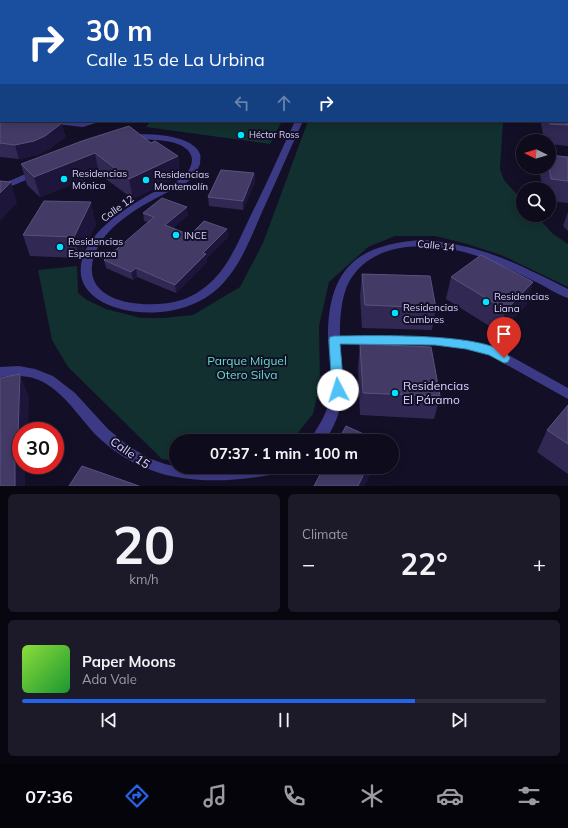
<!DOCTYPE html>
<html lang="en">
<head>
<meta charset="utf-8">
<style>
	body { margin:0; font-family:Mulish,sans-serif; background:#1c1929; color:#f1f3f6; height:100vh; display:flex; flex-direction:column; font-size:15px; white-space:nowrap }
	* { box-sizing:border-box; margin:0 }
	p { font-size:13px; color:#9b9ba3 }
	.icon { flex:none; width:22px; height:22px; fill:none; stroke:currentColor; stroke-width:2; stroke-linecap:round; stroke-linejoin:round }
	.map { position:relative; height:486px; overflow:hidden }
	.sheet { display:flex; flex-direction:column; gap:8px; padding:8px; background:#08060f; flex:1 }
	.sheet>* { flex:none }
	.banner { position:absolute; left:0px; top:0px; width:568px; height:122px; box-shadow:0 2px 10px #0003,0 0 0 1px #2e2b3b; background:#1a4fa0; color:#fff; overflow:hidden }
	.needle { width:26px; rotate:275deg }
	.buttons { position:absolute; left:516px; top:134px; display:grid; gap:8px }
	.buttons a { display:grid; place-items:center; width:40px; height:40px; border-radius:50%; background:#0e0b1c; box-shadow:0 2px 10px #0003,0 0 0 1px #2e2b3b; font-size:20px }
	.speed { position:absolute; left:12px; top:422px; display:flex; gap:8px; font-size:20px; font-weight:700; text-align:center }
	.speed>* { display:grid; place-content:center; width:52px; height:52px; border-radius:50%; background:#0e0b1c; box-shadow:0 2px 10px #0003,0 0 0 1px #2e2b3b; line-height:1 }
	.speed .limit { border:6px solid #d22; background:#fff; color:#111 }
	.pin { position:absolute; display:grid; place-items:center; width:34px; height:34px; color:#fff; margin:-41px -17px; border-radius:50% 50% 50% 0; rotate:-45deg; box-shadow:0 0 4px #0007 }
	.pin .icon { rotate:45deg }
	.me { position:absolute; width:44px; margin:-22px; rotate:355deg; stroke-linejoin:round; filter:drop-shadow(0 0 3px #0008) }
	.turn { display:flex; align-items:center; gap:14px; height:84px; padding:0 20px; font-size:18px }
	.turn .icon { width:52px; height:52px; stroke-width:2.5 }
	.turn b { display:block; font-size:28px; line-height:34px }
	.lanes { display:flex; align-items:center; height:38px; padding:0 20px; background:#0003; justify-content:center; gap:20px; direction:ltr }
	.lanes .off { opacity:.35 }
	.big { font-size:30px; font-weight:700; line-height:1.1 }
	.sheet .tile { flex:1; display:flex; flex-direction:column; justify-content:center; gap:6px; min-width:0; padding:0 14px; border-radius:6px; background:#1c1929 }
	.sheet .dial { align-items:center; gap:0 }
	.dial b { font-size:52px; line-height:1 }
	.song { display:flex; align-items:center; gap:12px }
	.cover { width:48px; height:48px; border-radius:6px; background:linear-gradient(135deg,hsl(90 70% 55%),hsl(130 70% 35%)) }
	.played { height:4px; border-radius:2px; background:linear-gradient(90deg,#2563eb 75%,#2e2b3b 75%) }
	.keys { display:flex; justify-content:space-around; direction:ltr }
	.heat { display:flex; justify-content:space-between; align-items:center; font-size:22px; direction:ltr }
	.sheet .tiles { flex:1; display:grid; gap:8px; grid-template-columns:1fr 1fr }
	.tile:last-child { grid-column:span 2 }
	.trip { position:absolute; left:169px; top:434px; width:230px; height:40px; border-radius:20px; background:#0e0b1c; box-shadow:0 2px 10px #0003,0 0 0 1px #2e2b3b; font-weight:700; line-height:40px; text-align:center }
	.menu { display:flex; height:64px; justify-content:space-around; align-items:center; background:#06040b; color:#9b9ba3 }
	.menu .icon { width:28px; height:28px }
	.menu .active { color:#2563eb }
	.menu b { font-size:18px; color:#f1f3f6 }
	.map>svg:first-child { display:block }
</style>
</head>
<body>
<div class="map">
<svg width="568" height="486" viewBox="0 0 568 486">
	<rect width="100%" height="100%" fill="#130f26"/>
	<g fill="#12302f">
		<path d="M151,121H282L270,144L146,127Z"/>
		<path d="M308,121H503L500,169L504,180L523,201V215H536L552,233L568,244V287L501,255L467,244L435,236H395L368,247L329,282L319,326L320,384L313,414L293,439L290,441H176V461L162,459L68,367L52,340L38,270L77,266L78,293L87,300L106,309L141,318H163L193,315L240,287L263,243Z"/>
	</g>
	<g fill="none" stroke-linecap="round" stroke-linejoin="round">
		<g fill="#3d3a85" fill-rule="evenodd">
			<path d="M78,0H85L77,1Z"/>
			<path d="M380,0H399L400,1H381Z"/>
			<rect x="461" y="0" width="6" height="1"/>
			<rect x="471" y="0" width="6" height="1"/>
			<rect x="0" y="40" width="1" height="4"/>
			<rect x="0" y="113" width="1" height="4"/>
			<path d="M42,121L83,123L102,121L83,127L46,123Z"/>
			<path d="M295,121H303C289,151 276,182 262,212C252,235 242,262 225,281C199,312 151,319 114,307C99,302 83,291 81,275C76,235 132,204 161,188C168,184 179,182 185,175C189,171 192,165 192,159C190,137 144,139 128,140H125V136C142,132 193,134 200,154C201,157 200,161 200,164C198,169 195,175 191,179C185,185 177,187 170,191C144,204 108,223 96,251C74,303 144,310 178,301C190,298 201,291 210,283C229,266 239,240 250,217C266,185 280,153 295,121Z"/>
			<path d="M37,169L40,170L41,172L40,174L0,191V185Z"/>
			<path d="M425,240C482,245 518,264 568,289V298C558,295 548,288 538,283C520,274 502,265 483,258C443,243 380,236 352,277C341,293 340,317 340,336L435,337L466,341L492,346L568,388V399L489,355L466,349L435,345L340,344C344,382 347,408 325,441H310C317,426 326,418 329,400C333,380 329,359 328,340C327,269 357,243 425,240Z"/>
			<path d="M19,366L35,369L53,376L75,393L108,429L127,445L148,458L165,464L187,469L210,471L254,467H288L286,472L281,473C213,486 150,486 98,437C78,417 61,386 33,378C22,375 11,376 0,377V367Z"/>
		</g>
		<rect fill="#6f6bff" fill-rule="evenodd" x="567" y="61" width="1" height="4"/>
	</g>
	<g fill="#312854">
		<path d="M478,0H568V29H567V1H478Z"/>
		<path d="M567,68L568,72V81L567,84Z"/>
		<path d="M1,88V108H0V89Z"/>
		<path d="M568,106V146L549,144V141H544L541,123V121H567Z"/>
		<path d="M0,116L1,121H56V122L62,123L65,137L48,150L37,155L19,159L0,157Z"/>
		<path d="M151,143L178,156L180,176L133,199L99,174L40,197L27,185L21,164Z"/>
		<path d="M568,157V203L549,201V189H543L540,175L543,167H549Z"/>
		<path d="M254,173L255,182L243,210L209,206L208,197Z"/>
		<path d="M568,212V231L563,226Z"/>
		<path d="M143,213L188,215L173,228L190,235L227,229L228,237L207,258V262L176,293L137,277L133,280L106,268L104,260L148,222L144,221Z"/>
		<path d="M96,224L79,258L30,256L23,235Z"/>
		<path d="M362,274L436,308L432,330L362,328L360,296Z"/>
		<path d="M451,277L533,282L526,305L499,332L446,299Z"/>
		<path d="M360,344L440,396L434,419L360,415L358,367Z"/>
		<path d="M568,405V474L537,452L547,430Z"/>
	</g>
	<g fill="#1d163a">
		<path d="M50,0H67L65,1H47Z"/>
		<path d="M263,0H273L272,1H262Z"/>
		<path d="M1,22V31L0,32V23Z"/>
		<path d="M567,46H568V56L567,60Z"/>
		<rect x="0" y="68" width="1" height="13"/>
		<path d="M62,123L65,137L48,150L37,155L19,159L15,145Z"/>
		<path d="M95,153L99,174L40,197L34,177Z"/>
		<path d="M178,156L180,176L133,199L129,179Z"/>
		<path d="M254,173L255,182L243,210V201Z"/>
		<path d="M11,182L17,203L0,221V193Z"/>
		<path d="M91,202L96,224L79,258L74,237Z"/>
		<path d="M187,207L188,215L167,234L165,225Z"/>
		<path d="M227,229L228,237L207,258V262L176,293L175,285L203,253Z"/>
		<path d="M136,268L137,277L133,280L131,272Z"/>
		<path d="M533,282L526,305L499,332L506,310Z"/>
		<path d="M20,374L29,397L28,431H21V465H25V486H15V436Z"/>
		<path d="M367,467H374L365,486H358Z"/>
	</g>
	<g fill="#433a66" stroke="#5a527e">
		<path d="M0,0H50L47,1H1V22L0,23Z"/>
		<path d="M85,0H263L262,1H83Z"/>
		<path d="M379,0H389V1H378Z"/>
		<rect x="429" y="0" width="17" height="1"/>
		<path d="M480,0H568V13H567V1H481Z"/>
		<rect x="567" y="33" width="1" height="13"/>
		<path d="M0,54L1,55V68H0Z"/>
		<path d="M567,68L568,72V77L567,76Z"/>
		<path d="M1,88V95H0V89Z"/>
		<path d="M567,106H568V125L550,124L549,121H567Z"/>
		<path d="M0,116H1V121H49L62,123L45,136L34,141L15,145L0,143Z"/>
		<path d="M129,126L151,143L155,141L178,156L129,179L95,153L34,177L21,164L82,141Z"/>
		<path d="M549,155L568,157V181L551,179L549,167Z"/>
		<path d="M221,170L254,173L243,201L208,197Z"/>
		<path d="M0,181L11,182L0,193Z"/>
		<path d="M162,198L187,207L165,225L190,235L204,221L227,229L203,253L206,254L175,285L136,268L131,272L104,260L154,217L143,213Z"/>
		<path d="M44,201L91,202L74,237L23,235Z"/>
		<path d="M481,255L533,282L506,310L451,277Z"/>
		<path d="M362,274L430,276L436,308L365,305Z"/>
		<path d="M360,344L431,347L440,396L363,393Z"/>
		<path d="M20,374L18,435L15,436V486H0V378Z"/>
		<path d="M568,405V444L547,430Z"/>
		<path d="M346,426L379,441H338Z"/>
		<path d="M82,466L139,486H69Z"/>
		<path d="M324,467H367L358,486H314Z"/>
	</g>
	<path fill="#4fc3f7" stroke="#337fa1" d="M334,336C365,336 495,331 510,358L508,362L504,363L489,355L466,349L435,345L340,344L344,390L342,394L338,395L334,394L332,390L329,340L330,337Z"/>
	<g fill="#00e5ff" stroke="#130f26" stroke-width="1.5">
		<circle cx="241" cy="135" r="4"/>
		<circle cx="64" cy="179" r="4"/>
		<circle cx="146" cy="180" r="4"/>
		<circle cx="176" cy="235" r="4"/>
		<circle cx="60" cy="247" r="4"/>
		<circle cx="486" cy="302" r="4"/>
		<circle cx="395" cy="313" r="4"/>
		<circle cx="395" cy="393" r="4"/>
	</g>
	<g text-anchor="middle" stroke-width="4" stroke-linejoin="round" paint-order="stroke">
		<g font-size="9" fill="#d9d4ff" stroke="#130f26" text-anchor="start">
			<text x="249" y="138">Héctor Ross</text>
		</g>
		<g font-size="10" fill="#d9d4ff" stroke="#130f26" text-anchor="start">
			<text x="72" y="177">Residencias<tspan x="72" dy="12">Mónica</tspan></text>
			<text x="154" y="178">Residencias<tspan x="154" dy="12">Montemolín</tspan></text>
			<text x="184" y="239">INCE</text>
			<text x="68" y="245">Residencias<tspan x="68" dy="12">Esperanza</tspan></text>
			<text x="494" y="300">Residencias<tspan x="494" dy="12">Liana</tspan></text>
			<text x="403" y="311">Residencias<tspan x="403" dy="12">Cumbres</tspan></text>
		</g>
		<g font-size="10" fill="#d9d4ff" stroke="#130f26">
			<text transform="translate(117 208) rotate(-36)" y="4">Calle 12</text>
			<text transform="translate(436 245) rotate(6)" y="4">Calle 14</text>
		</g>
		<g font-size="12" fill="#5fe0c0" stroke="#130f26">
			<text x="247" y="365">Parque Miguel<tspan x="247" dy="14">Otero Silva</tspan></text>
		</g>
		<g font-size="12" fill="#d9d4ff" stroke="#130f26" text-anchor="start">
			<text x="403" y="390">Residencias<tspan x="403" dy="14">El Páramo</tspan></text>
		</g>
		<g font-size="12" fill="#d9d4ff" stroke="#130f26">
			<text transform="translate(130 453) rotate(35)" y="4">Calle 15</text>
		</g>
	</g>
</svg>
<div class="buttons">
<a><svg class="needle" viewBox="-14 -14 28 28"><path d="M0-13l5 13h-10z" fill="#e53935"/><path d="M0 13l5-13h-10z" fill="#9b9ba3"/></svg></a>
<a><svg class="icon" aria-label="search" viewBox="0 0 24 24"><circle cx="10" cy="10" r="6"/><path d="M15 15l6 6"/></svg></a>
</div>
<div class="speed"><div class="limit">30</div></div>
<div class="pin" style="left:504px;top:358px;background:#d93025"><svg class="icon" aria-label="arrive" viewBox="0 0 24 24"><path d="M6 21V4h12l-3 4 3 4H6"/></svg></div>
<svg class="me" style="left:338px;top:390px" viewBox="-20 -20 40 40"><circle r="19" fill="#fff"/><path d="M0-13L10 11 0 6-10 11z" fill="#4fc3f7"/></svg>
<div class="trip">07:37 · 1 min · 100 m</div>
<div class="banner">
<div class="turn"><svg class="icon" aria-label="right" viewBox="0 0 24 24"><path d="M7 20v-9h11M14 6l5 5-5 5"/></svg><div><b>30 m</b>Calle 15 de La Urbina</div></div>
<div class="lanes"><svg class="icon off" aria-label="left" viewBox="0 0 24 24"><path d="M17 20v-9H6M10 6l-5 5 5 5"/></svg><svg class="icon off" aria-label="ahead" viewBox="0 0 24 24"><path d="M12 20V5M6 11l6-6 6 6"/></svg><svg class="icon" aria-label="right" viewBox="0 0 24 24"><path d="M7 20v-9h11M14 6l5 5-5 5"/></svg></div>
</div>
</div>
<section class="sheet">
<div class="tiles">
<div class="tile dial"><b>20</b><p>km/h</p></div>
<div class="tile"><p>Climate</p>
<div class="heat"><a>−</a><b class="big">22°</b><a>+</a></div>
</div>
<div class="tile">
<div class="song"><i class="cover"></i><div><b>Paper Moons</b><p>Ada Vale</p></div></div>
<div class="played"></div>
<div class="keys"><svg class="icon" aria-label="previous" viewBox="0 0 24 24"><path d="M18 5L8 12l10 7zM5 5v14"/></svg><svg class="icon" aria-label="pause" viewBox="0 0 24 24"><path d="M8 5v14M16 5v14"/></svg><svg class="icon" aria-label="next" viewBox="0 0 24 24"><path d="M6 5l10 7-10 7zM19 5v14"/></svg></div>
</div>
</div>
</section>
<nav class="menu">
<b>07:36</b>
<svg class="icon active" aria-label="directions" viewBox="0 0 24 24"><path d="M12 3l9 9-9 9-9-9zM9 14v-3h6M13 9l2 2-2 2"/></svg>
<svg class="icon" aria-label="music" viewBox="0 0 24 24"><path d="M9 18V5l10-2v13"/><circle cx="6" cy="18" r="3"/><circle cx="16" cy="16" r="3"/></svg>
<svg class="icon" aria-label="phone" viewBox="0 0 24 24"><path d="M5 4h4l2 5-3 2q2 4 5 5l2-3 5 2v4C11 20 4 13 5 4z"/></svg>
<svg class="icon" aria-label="climate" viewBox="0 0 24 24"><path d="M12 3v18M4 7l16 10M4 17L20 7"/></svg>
<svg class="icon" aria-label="car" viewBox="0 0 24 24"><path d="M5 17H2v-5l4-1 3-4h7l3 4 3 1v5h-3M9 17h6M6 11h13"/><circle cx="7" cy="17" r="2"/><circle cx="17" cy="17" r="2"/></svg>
<svg class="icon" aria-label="filters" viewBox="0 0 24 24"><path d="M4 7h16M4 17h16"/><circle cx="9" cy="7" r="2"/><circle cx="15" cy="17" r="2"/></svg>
</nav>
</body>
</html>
